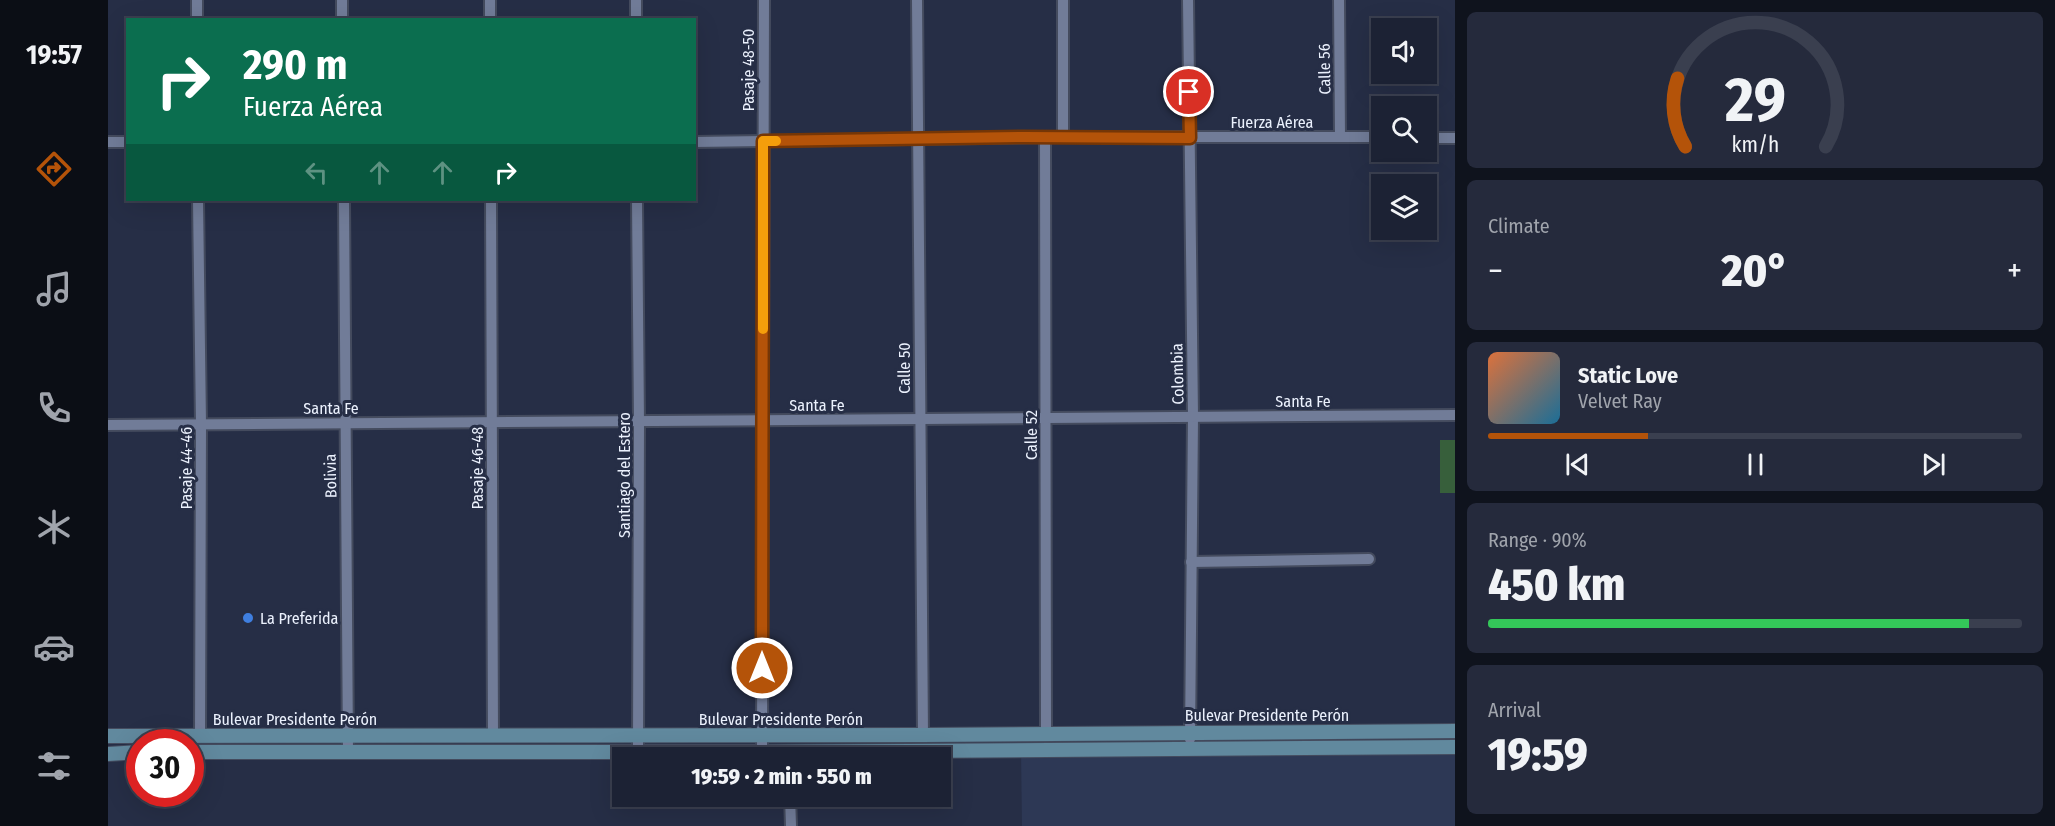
<!DOCTYPE html>
<html lang="en">
<head>
<meta charset="utf-8">
<style>
	body { margin:0; font-family:"Fira Sans Condensed",sans-serif; background:#252a3c; color:#f1f3f6; height:100vh; display:flex; flex-direction:column; font-size:22px; white-space:nowrap }
	* { box-sizing:border-box; margin:0 }
	p { font-size:20px; color:#a0a4ac }
	.icon { flex:none; width:33px; height:33px; fill:none; stroke:currentColor; stroke-width:2; stroke-linecap:round; stroke-linejoin:round }
	.map { position:relative; flex:1; overflow:hidden }
	.drawer { display:flex; flex-direction:column; gap:12px; padding:12px; background:#0f131d; width:600px }
	.drawer>* { flex:none }
	.hud { position:absolute; left:18px; top:18px; width:570px; height:183px; border-radius:0px; box-shadow:0 6px 24px #0002,0 0 0 2px #3a3f4f; background:#0b6e4f; color:#fff; overflow:hidden }
	.fabs { position:absolute; left:1263px; top:18px; display:grid; gap:12px }
	.fabs a { display:grid; place-items:center; width:66px; height:66px; border-radius:0px; background:#1c2234; box-shadow:0 6px 24px #0002,0 0 0 2px #3a3f4f; font-size:30px }
	.speed { position:absolute; left:18px; top:729px; display:flex; gap:12px; font-size:30px; font-weight:700; text-align:center }
	.speed>* { display:grid; place-content:center; width:78px; height:78px; border-radius:50%; background:#1c2234; box-shadow:0 6px 24px #0002,0 0 0 2px #3a3f4f; line-height:1 }
	.speed .limit { border:9px solid #d22; background:#fff; color:#111 }
	.pin { position:absolute; display:grid; place-items:center; width:51px; height:51px; color:#fff; margin:-26px; border:3px solid #fff; border-radius:50%; box-shadow:0 2px 6px #0007 }
	.me { position:absolute; width:66px; margin:-33px; rotate:0deg; stroke-linejoin:round; filter:drop-shadow(0 0 4px #0008) }
	.turn { display:flex; align-items:center; gap:21px; height:126px; padding:0 18px; font-size:27px }
	.turn .icon { width:78px; height:78px; stroke-width:2.5 }
	.turn b { display:block; font-size:42px; line-height:51px }
	.lanes { display:flex; align-items:center; height:57px; padding:0 18px; background:#0003; justify-content:center; gap:30px; direction:ltr }
	.lanes .off { opacity:.35 }
	.big { font-size:45px; font-weight:800; line-height:1.1 }
	.drawer .tile { flex:1; display:flex; flex-direction:column; justify-content:center; gap:9px; min-width:0; padding:0 21px; border-radius:9px; background:#252a3c }
	.drawer .dial { align-items:center; gap:0 }
	.dial svg { height:156px; overflow:visible; fill:none; stroke:#3a3f4f; stroke-width:7; stroke-linecap:round; text-anchor:middle }
	.dial text { fill:#f1f3f6; stroke:none }
	.song { display:flex; align-items:center; gap:18px }
	.cover { width:72px; height:72px; border-radius:9px; background:linear-gradient(135deg,hsl(20 70% 55%),hsl(200 70% 35%)) }
	.played { height:6px; border-radius:3px; background:linear-gradient(90deg,#b45309 30%,#3a3f4f 30%) }
	.keys { display:flex; justify-content:space-around; direction:ltr }
	.heat { display:flex; justify-content:space-between; align-items:center; font-size:33px; direction:ltr }
	.charge { height:9px; border-radius:4px; background:linear-gradient(90deg,#34c759 90%,#3a3f4f 0) }
	.trip { position:absolute; left:504px; top:747px; width:339px; height:60px; border-radius:0px; background:#1c2234; box-shadow:0 6px 24px #0002,0 0 0 2px #3a3f4f; font-weight:800; line-height:60px; text-align:center }
	main { display:flex; flex:1; min-height:0 }
	.dock { display:flex; flex-direction:column; width:108px; justify-content:space-around; align-items:center; background:#0b0e15; color:#a0a4ac }
	.dock .icon { width:42px; height:42px }
	.dock .on { color:#b45309 }
	.dock b { font-size:27px; color:#f1f3f6 }
	.map>svg:first-child { display:block }
</style>
</head>
<body>
<main>
<nav class="dock">
<b>19:57</b>
<svg class="icon on" aria-label="directions" viewBox="0 0 24 24"><path d="M12 3l9 9-9 9-9-9zM9 14v-3h6M13 9l2 2-2 2"/></svg>
<svg class="icon" aria-label="music" viewBox="0 0 24 24"><path d="M9 18V5l10-2v13"/><circle cx="6" cy="18" r="3"/><circle cx="16" cy="16" r="3"/></svg>
<svg class="icon" aria-label="phone" viewBox="0 0 24 24"><path d="M5 4h4l2 5-3 2q2 4 5 5l2-3 5 2v4C11 20 4 13 5 4z"/></svg>
<svg class="icon" aria-label="climate" viewBox="0 0 24 24"><path d="M12 3v18M4 7l16 10M4 17L20 7"/></svg>
<svg class="icon" aria-label="car" viewBox="0 0 24 24"><path d="M5 17H2v-5l4-1 3-4h7l3 4 3 1v5h-3M9 17h6M6 11h13"/><circle cx="7" cy="17" r="2"/><circle cx="17" cy="17" r="2"/></svg>
<svg class="icon" aria-label="filters" viewBox="0 0 24 24"><path d="M4 7h16M4 17h16"/><circle cx="9" cy="7" r="2"/><circle cx="15" cy="17" r="2"/></svg>
</nav>
<div class="map">
<svg width="1347" height="826" viewBox="0 0 1347 826">
	<rect width="100%" height="100%" fill="#262e46"/>
	<path fill="#2d3855" d="M1347,749V826H914L913,751Z"/>
	<rect fill="#375f3b" x="1332" y="440" width="15" height="53"/>
	<g fill="none" stroke-linecap="round" stroke-linejoin="round">
		<g stroke="#444b5e" stroke-width="14">
			<g id="minor">
				<path d="M89,0V20"/>
				<path d="M234,0V20"/>
				<path d="M382,0V20"/>
				<path d="M528,0V20"/>
				<path d="M809,0L815,735"/>
				<path d="M955,0V137"/>
				<path d="M1080,0L1085,417L1082,739"/>
				<path d="M1231,0L1232,137"/>
				<path d="M937,137L938,734"/>
				<path d="M1318,138H1347"/>
				<path d="M0,142H20"/>
				<path d="M586,142L937,137H1274"/>
				<path d="M90,200L93,424L92,736"/>
				<path d="M236,200L240,752"/>
				<path d="M383,200L385,736"/>
				<path d="M529,200L531,422L530,751"/>
				<path d="M0,425L1347,415"/>
				<path d="M1083,562L1261,559"/>
				<path d="M654,752L656,0"/>
				<path d="M682,796L683,826"/>
			</g>
		</g>
		<g stroke="#444b5e" stroke-width="16">
			<g id="secondary">
				<path d="M0,736L815,735L1347,731"/>
				<path d="M82,752H654L1347,747"/>
				<path d="M0,754L32,752"/>
			</g>
		</g>
		<use href="#minor" stroke="#717c98" stroke-width="10"/>
		<use href="#secondary" stroke="#61899e" stroke-width="14"/>
	</g>
	<g fill="none" stroke-linecap="round" stroke-linejoin="round">
		<g stroke="#753606" stroke-width="15">
			<path id="route" d="M654,668L655,141L916,137L1082,138L1081,92"/>
		</g>
		<use href="#route" stroke="#b45309" stroke-width="10"/>
		<path stroke="#f59e0b" stroke-width="10" d="M655,329V141H668"/>
	</g>
	<circle fill="#3f7fe0" stroke="#262e46" stroke-width="2" cx="140" cy="618" r="6"/>
	<g text-anchor="middle" stroke-width="6" stroke-linejoin="round" paint-order="stroke">
		<g font-size="16" fill="#ebf1fd" stroke="#262e46">
			<text transform="translate(1216 69) rotate(-91)" y="6">Calle 56</text>
			<text transform="translate(640 70) rotate(-90)" y="6">Pasaje 48-50</text>
			<text x="1164" y="128">Fuerza Aérea</text>
			<text transform="translate(796 368) rotate(-90)" y="6">Calle 50</text>
			<text transform="translate(1069 374) rotate(-91)" y="6">Colombia</text>
			<text x="1195" y="407">Santa Fe</text>
			<text x="709" y="411">Santa Fe</text>
			<text x="223" y="414">Santa Fe</text>
			<text transform="translate(923 435) rotate(-90)" y="6">Calle 52</text>
			<text transform="translate(78 468) rotate(-90)" y="6">Pasaje 44-46</text>
			<text transform="translate(369 468) rotate(-90)" y="6">Pasaje 46-48</text>
			<text transform="translate(516 475) rotate(-90)" y="6">Santiago del Estero</text>
			<text transform="translate(222 476) rotate(-91)" y="6">Bolivia</text>
			<text x="1159" y="721">Bulevar Presidente Perón</text>
			<text x="187" y="725">Bulevar Presidente Perón</text>
			<text x="673" y="725">Bulevar Presidente Perón</text>
		</g>
		<g font-size="16" fill="#ebf1fd" stroke="#262e46" text-anchor="start">
			<text x="152" y="624">La Preferida</text>
		</g>
	</g>
</svg>
<div class="fabs">
<a><svg class="icon" aria-label="sound" viewBox="0 0 24 24"><path d="M4 9h4l5-4v14l-5-4H4zM17 9q2 3 0 6"/></svg></a>
<a><svg class="icon" aria-label="search" viewBox="0 0 24 24"><circle cx="10" cy="10" r="6"/><path d="M15 15l6 6"/></svg></a>
<a><svg class="icon" aria-label="layers" viewBox="0 0 24 24"><path d="M12 4l9 5-9 5-9-5zM3 14l9 5 9-5"/></svg></a>
</div>
<div class="speed"><div class="limit">30</div></div>
<div class="pin" style="left:1081px;top:92px;background:#d93025"><svg class="icon" aria-label="arrive" viewBox="0 0 24 24"><path d="M6 21V4h12l-3 4 3 4H6"/></svg></div>
<svg class="me" style="left:654px;top:668px" viewBox="-20 -20 40 40"><circle r="17" fill="#b45309" stroke="#fff" stroke-width="3"/><path d="M0-11L8 9 0 5-8 9z" fill="#fff"/></svg>
<div class="trip">19:59 · 2 min · 550 m</div>
<div class="hud">
<div class="turn"><svg class="icon" aria-label="right" viewBox="0 0 24 24"><path d="M7 20v-9h11M14 6l5 5-5 5"/></svg><div><b>290 m</b>Fuerza Aérea</div></div>
<div class="lanes"><svg class="icon off" aria-label="left" viewBox="0 0 24 24"><path d="M17 20v-9H6M10 6l-5 5 5 5"/></svg><svg class="icon off" aria-label="ahead" viewBox="0 0 24 24"><path d="M12 20V5M6 11l6-6 6 6"/></svg><svg class="icon off" aria-label="ahead" viewBox="0 0 24 24"><path d="M12 20V5M6 11l6-6 6 6"/></svg><svg class="icon" aria-label="right" viewBox="0 0 24 24"><path d="M7 20v-9h11M14 6l5 5-5 5"/></svg></div>
</div>
</div>
<section class="drawer">
<div class="tile dial"><svg viewBox="0 0 100 80">
<path d="M14 69A42 42 0 1 1 86 69"/>
<path d="M14 69A42 42 0 0 1 10 34" stroke="#b45309"/>
<text x="50" y="56" font-size="32" font-weight="700">29</text>
<text x="50" y="72" font-size="11">km/h</text>
</svg></div>
<div class="tile"><p>Climate</p>
<div class="heat"><a>−</a><b class="big">20°</b><a>+</a></div>
</div>
<div class="tile">
<div class="song"><i class="cover"></i><div><b>Static Love</b><p>Velvet Ray</p></div></div>
<div class="played"></div>
<div class="keys"><svg class="icon" aria-label="previous" viewBox="0 0 24 24"><path d="M18 5L8 12l10 7zM5 5v14"/></svg><svg class="icon" aria-label="pause" viewBox="0 0 24 24"><path d="M8 5v14M16 5v14"/></svg><svg class="icon" aria-label="next" viewBox="0 0 24 24"><path d="M6 5l10 7-10 7zM19 5v14"/></svg></div>
</div>
<div class="tile"><p>Range · 90%</p><b class="big">450 km</b><div class="charge"></div></div>
<div class="tile"><p>Arrival</p><b class="big">19:59</b></div>
</section>
</main>
</body>
</html>
